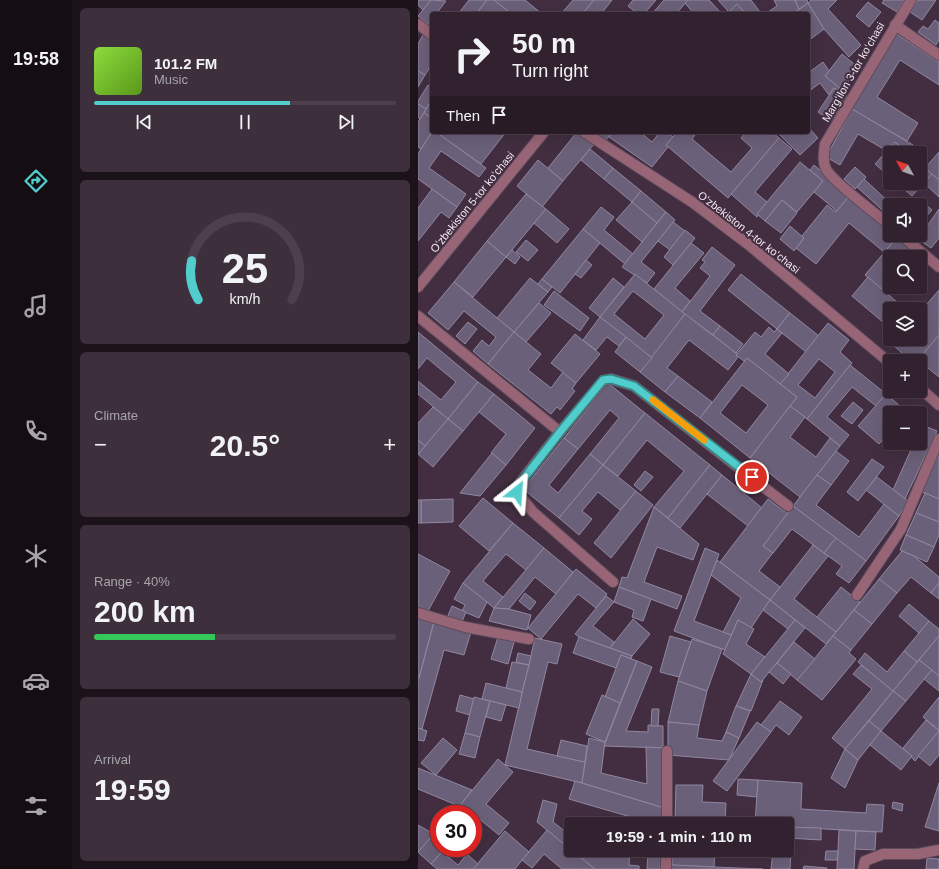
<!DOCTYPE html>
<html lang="en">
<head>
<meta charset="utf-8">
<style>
	body { margin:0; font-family:Arial,sans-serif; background:#3d2f3c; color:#f1f3f6; height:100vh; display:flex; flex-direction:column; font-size:15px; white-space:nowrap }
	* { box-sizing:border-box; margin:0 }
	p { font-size:13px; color:#a8a4ab }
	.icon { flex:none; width:22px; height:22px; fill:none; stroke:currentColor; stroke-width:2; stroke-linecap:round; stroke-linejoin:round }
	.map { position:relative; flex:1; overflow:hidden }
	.panel { display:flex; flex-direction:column; gap:8px; padding:8px; background:#1c131a; width:346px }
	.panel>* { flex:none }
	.banner { position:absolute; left:12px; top:12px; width:380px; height:122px; border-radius:4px; box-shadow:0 4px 16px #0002,0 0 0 1px #4d3f4c; background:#322230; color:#f1f3f6; overflow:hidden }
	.needle { width:26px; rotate:310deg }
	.buttons { position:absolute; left:465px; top:146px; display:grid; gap:8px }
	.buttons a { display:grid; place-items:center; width:44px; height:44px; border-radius:4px; background:#322230; box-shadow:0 4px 16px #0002,0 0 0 1px #4d3f4c; font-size:20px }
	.speed { position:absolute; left:12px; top:805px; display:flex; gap:8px; font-size:20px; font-weight:700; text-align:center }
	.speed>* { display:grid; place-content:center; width:52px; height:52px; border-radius:50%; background:#322230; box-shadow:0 4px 16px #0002,0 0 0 1px #4d3f4c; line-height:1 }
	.speed .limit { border:6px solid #d22; background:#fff; color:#111 }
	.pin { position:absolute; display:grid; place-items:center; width:34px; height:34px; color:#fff; margin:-17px; border:2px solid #fff; border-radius:50%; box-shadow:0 1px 4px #0007 }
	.me { position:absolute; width:44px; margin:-22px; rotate:28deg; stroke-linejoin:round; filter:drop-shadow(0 0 3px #0008) }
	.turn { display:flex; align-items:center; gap:14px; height:84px; padding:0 16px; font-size:18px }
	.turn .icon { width:52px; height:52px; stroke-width:2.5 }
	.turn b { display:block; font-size:28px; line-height:34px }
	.then { display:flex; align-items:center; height:38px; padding:0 16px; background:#0003; gap:8px; font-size:15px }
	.big { font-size:30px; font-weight:600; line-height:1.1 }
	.panel .widget { flex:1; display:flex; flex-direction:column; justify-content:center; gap:6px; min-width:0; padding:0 14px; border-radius:6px; background:#3d2f3c }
	.panel .dial { align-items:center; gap:0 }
	.dial svg { height:104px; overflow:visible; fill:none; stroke:#4d3f4c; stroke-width:7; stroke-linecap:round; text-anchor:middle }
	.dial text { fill:#f1f3f6; stroke:none }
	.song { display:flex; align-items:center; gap:12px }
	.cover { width:48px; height:48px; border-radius:6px; background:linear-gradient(135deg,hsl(90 70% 55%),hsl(90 70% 35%)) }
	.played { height:4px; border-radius:2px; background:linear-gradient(90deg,#52cdcd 65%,#4d3f4c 65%) }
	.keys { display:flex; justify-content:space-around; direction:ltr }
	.heat { display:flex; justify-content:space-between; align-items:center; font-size:22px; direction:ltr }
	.charge { height:6px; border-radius:3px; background:linear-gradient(90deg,#34c759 40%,#4d3f4c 0) }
	.trip { position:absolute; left:146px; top:817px; width:230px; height:40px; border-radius:4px; background:#322230; box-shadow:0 4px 16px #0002,0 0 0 1px #4d3f4c; font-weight:600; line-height:40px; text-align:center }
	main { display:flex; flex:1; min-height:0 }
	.tab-bar { display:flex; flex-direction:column; width:72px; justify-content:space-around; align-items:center; background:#140e13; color:#a8a4ab }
	.tab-bar .icon { width:28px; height:28px }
	.tab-bar .on { color:#52cdcd }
	.tab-bar b { font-size:18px; color:#f1f3f6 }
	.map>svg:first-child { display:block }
</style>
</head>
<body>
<main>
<nav class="tab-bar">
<b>19:58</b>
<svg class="icon on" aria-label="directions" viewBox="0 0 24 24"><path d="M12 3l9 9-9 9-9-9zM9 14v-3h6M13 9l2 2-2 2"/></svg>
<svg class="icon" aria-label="music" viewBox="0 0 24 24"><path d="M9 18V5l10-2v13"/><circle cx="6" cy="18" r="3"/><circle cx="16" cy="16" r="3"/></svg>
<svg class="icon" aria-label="phone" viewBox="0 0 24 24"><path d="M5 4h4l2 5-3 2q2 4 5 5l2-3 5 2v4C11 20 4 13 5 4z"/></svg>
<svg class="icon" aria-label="climate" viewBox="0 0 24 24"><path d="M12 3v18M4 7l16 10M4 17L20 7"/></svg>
<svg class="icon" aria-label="car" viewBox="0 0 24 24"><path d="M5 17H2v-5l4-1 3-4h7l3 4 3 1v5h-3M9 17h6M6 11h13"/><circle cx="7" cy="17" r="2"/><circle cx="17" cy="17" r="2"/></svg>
<svg class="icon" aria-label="filters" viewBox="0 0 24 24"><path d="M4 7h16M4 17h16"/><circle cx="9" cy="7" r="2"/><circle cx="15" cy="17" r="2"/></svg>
</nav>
<section class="panel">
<div class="widget">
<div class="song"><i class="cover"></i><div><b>101.2 FM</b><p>Music</p></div></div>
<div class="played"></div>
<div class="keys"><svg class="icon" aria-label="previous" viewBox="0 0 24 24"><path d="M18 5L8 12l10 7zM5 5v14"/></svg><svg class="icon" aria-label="pause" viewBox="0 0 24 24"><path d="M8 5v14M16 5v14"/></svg><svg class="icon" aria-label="next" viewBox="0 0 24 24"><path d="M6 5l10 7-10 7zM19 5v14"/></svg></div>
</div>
<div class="widget dial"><svg viewBox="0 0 100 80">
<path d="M14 69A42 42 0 1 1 86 69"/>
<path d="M14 69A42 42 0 0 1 9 39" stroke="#52cdcd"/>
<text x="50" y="56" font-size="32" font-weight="700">25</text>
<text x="50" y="72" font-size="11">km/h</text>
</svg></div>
<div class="widget"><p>Climate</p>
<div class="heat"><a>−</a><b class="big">20.5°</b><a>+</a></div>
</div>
<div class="widget"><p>Range · 40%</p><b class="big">200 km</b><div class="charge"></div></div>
<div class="widget"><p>Arrival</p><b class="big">19:59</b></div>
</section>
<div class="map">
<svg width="521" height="869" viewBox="0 0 521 869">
	<rect width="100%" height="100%" fill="#422e40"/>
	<g fill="#6b6079" stroke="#9287a1" fill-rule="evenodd">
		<path d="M0,0H13L5,10L0,5Z"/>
		<path d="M13,0L28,1L18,14H14V27L0,16Z"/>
		<path d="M51,0H69L58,14H40Z"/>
		<path d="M69,0H76L94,14H58Z"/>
		<path d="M76,0H107L123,13L94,14Z"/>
		<path d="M155,0H176L164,14H143Z"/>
		<path d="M176,0H194L183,14H164Z"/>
		<path d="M215,0H238L226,14H220L210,6Z"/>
		<path d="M246,0H270L258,14H234Z"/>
		<path d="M270,0H291L304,14H276L267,3Z"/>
		<path d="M300,0H333L342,12L339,14H328L319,4L311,12Z"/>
		<path d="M356,0H377L381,9L375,14H347L359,6Z"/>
		<path d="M377,0H389L390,3L381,9Z"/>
		<path d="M393,0H419L410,9L443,45L431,57L406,29L390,3Z"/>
		<path d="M466,0H486L479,12L464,3Z"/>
		<path d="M500,0H518L504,20L492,12Z"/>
		<path d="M450,2L463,12L451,27L438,16Z"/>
		<path d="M390,3L406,29L390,41V14H375Z"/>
		<path d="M319,4L328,14H309Z"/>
		<path d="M517,20L521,23V40L518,45L500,32L505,26L510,29Z"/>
		<path d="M477,33L521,62V85L482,60L459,97L500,123L489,141L432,108Z"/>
		<path d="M5,35L14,41V64L7,75L0,71V44Z"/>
		<path d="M424,54L441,68L424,90L407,76Z"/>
		<path d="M405,62L411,71L407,76L424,90L422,91L416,88L411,95L402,83L390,92V73Z"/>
		<path d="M0,71L7,75L0,87Z"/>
		<path d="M10,85L14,88V99L8,109L0,104V101Z"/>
		<path d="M416,88L430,97L413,121L400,112Z"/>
		<path d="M14,99V118L6,113Z"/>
		<path d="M0,104L8,109L2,119L0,117Z"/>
		<path d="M434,109L495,145L491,153L477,142L469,151L440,134L422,165L408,157Z"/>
		<path d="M6,113L14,118V132L3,149L0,147V122Z"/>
		<path d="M391,128L400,138L382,155L359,132H390Z"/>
		<path d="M14,132H18L68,168L61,177L23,151L11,168L48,194L39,207L0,179V154Z"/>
		<path d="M18,132H49L53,135L55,132H88L63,164Z"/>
		<path d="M159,132L176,144L145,181L130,168Z"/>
		<path d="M176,132H195L187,141Z"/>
		<path d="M195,132H222L234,142L242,132H248L255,137L248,145L250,147L234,167L191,137Z"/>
		<path d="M259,132H279L274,139L313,172L334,148L323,138L328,132H354L361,138L310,198L248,145Z"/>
		<path d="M361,138L374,149L337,192L349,202L339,217L313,194Z"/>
		<path d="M477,142L489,153H472V177L457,164Z"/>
		<path d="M172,149L195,168L186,179L163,160Z"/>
		<path d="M521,152V180L507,168Z"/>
		<path d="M120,160L145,181L124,207L99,186Z"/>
		<path d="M382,162L405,181L379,212L364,200L347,221L339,214Z"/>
		<path d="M502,164L514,174L494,196L479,183H502Z"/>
		<path d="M396,165L432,195L419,211L396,192L405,181L392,170Z"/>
		<path d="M437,167L448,177L437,189L426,179Z"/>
		<path d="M195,168L223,191L214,202L186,179Z"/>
		<path d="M514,174L521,180V197L506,183Z"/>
		<path d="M446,179L474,205H472V217L439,187Z"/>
		<path d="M14,189L39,207L31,218L23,212L0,241V208Z"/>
		<path d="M223,191L248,212L239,223L214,202Z"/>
		<path d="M108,194L128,209L88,257L69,241Z"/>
		<path d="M432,195L472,228V235H481L466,252L431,223L398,264L378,248L386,238L384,236L409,205L418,212Z"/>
		<path d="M364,200L379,213L363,233L347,221Z"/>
		<path d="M502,200L514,210L502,223V205H498Z"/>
		<path d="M214,202L239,223L224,242L198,220Z"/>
		<path d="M183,207L196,217L186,230L215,254L207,264L165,229Z"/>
		<path d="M128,209L151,229L139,243L116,223Z"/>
		<path d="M521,209V238L513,248L500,239Z"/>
		<path d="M248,212L257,220L223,262L237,273L229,283L204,267Z"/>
		<path d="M255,222L267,231L252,250L240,241Z"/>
		<path d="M372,226L386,238L376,251L362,239Z"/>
		<path d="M165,229L182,243L142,293L124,279Z"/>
		<path d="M267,230L277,238L255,265L246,257Z"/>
		<path d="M481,235L498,250L492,257H472V281L464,290L447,275Z"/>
		<path d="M108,240L120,250L110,261L98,252Z"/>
		<path d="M69,241L88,257L55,297L36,282Z"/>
		<path d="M273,243L286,253L257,288L272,301L264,312L236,289Z"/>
		<path d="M294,247L317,265L282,311L302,326L295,335L264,312L292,276L282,268L287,262L284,260Z"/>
		<path d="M94,250L102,257L97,264L88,257Z"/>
		<path d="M168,260L174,265L163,278L157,274Z"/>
		<path d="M217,274L267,314L234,358L182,317ZM215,291L246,315L227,339L196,314Z"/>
		<path d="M323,274L372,313L359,329L310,290Z"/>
		<path d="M450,277L487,309H472V328L434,296Z"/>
		<path d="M112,278L130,292L96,332L79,318Z"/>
		<path d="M195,278L206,287L182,317L171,308Z"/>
		<path d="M124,279L134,287L130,292L120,284Z"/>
		<path d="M36,282L96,332L70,364L55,351L64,340L71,346L78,337L46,311L30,330L10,313Z"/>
		<path d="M521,290V335L499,361H493L475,345L480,339H502V312Z"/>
		<path d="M136,291L171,318L162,331L126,305Z"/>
		<path d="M121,303L133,313L108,342L96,332Z"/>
		<path d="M372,313L401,336L388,352L359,329Z"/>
		<path d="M267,314L318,353L320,357L310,370L271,340L249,368L260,376L247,392L222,372Z"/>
		<path d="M182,317L208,337L201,346L189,337L178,350L165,340Z"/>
		<path d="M50,322L59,329L47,344L38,336Z"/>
		<path d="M410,323L431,340L422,352L434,363L389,419L372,406L379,397L362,384ZM401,359L417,372L397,398L380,385Z"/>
		<path d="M302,326L325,344L318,353L295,335Z"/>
		<path d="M351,327L356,332L359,329L364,333L347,354L371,374L362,384L329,358L326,361L318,355L337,332L343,337Z"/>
		<path d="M0,332L60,382L30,419L0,394V381L23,400L38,382L9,358L0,369Z"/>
		<path d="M96,332L123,354L110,370L133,388L145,372L158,383L154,389L157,391L142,410L139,407L133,414L70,364Z"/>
		<path d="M157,334L182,354L158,383L133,363Z"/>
		<path d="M521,335V377L500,360Z"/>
		<path d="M208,337L234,358L222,372L197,352Z"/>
		<path d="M329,358L379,397L332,458L282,418ZM324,385L350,405L328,433L302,413Z"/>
		<path d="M432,365L468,394L458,406L434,387L409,417L431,435L422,446L389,419Z"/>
		<path d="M260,376L294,402L282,418L247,392Z"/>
		<path d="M60,382L76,394L45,431L30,419Z"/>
		<path d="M190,383L227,413L185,465L172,454L201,418L192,410L160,449L146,438Z"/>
		<path d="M76,394L117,428L88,465L73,453L88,434L61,412Z"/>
		<path d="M468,394L489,412L472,413V432L461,444L440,426Z"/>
		<path d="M435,402L445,410L434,424L423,416Z"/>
		<path d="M372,406L387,417L372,437L398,457L412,438L422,446L382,497L332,458Z"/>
		<path d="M15,407L30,419L7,446L0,440V423Z"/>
		<path d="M227,413L292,465L250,518L236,507L266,471L229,440L200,476L185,465Z"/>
		<path d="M30,419L45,431L15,467L0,454Z"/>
		<path d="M502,424L519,431L487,499L475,490L496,443H502Z"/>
		<path d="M146,438L160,449L131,485L140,493L172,454L185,465L141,518L105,489Z"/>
		<path d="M0,440L7,446L0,455Z"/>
		<path d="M418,451L431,461L413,485L399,475Z"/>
		<path d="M74,453L88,465L62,496L42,493Z"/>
		<path d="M521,454V499L504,492Z"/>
		<path d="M454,459L466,467L440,501L429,492Z"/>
		<path d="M185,465L218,491L202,510L180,492L164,511L174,519L161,535L141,518Z"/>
		<path d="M292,465L304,475L262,528L250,518Z"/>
		<path d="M227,471L235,477L223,491L216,485Z"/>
		<path d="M304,475L344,508L330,526L289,494Z"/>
		<path d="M399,475L413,485L398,505L441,537L466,504L481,516L448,561L375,506Z"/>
		<path d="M459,477L490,501L481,516L448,490Z"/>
		<path d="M218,491L235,505L193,558L176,543Z"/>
		<path d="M507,493L521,499V522L498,513Z"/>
		<path d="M65,498L95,523L71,551L41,526Z"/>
		<path d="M35,499V522L3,523V500Z"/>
		<path d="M350,499L379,521L341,571L362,587L352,600L302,562Z"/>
		<rect x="0" y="500" width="3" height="23"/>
		<path d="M375,506L418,538L406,553L374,529L355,553L345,546Z"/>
		<path d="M236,507L281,544L275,560L239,547L226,582L264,596L259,609L201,587L204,577L209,578Z"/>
		<path d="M498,513L521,522V535L516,547L488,535Z"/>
		<path d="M95,523L126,548L108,570L88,554L65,581L85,597L76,608L45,583Z"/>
		<path d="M488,535L516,547L509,562L482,550Z"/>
		<path d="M418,538L448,561L431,583L418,574L424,566L406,553Z"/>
		<path d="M395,545L410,556L376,599L418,632L408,644L352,600Z"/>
		<path d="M126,548L155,572L138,594L117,577L91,609L76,608Z"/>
		<path d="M287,548L301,554L276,621L314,635L307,650L256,631Z"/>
		<path d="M484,551L496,556L521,577V583L513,593L493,577L479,593L461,579Z"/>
		<path d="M0,554L32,571L10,611L0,608Z"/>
		<path d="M299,560L352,600L333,628L320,620L314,635L305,632L323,598L293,575Z"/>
		<path d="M158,569L189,594L178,608L160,594L123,639L110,628Z"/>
		<path d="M461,579L479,593L454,624L436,610Z"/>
		<path d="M45,583L69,602L61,618L44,611L47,605L36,599Z"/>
		<path d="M521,583V599L513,593Z"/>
		<path d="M201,587L233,599L225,621L214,617L216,610L196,602Z"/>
		<path d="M423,587L442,602L418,632L399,617Z"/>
		<path d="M107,593L118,602L112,610L101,601Z"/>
		<path d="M188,596L196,602L175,626L196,642L192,648L161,637L157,634Z"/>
		<path d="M352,600L377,620L370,629L345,610Z"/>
		<path d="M491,604L511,621L501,633L481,616Z"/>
		<path d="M34,606L48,612L43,624L29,618Z"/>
		<path d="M76,608L91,609L113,615L109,630L71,621Z"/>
		<path d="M436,610L454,624L433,650L415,636Z"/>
		<path d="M0,618L16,622L1,678H0Z"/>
		<path d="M215,619L232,634L214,656L192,648Z"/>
		<path d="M320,620L336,629L328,644L347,657L333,674L305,654Z"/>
		<path d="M377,620L387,628L343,682L333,674Z"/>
		<path d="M511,621L521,629V636L499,662L486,651Z"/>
		<path d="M16,622L53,632L46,655L26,650L4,729L0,728V682Z"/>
		<path d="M252,636L273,642L261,677L242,672Z"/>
		<path d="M415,636L433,650L431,653L438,659L404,700L379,680Z"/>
		<path d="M521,636V676L501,660Z"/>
		<path d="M80,637L96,642L90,664L73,659Z"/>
		<path d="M161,637L214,656L213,659L203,655L198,668L155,653Z"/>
		<path d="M117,638L144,644L139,664L130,662L109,749L167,762L164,783L87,765Z"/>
		<path d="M274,639L304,649L289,691L260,681Z"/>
		<path d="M376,642L397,659L379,680L359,663Z"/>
		<path d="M486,651L499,662L475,691L440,662L447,653L469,672Z"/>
		<path d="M100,653L113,656L111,665L98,662Z"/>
		<path d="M203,655L219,661L202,703L187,697Z"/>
		<path d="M501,660L514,670L488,701L475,691Z"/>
		<path d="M219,661L234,667L208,731L230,732V725L245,726V748L186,746Z"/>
		<path d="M94,662L111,665L104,692L88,688Z"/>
		<path d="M359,663L373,674L365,684L351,672Z"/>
		<path d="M443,665L475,691L427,749L414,738L454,689L435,674Z"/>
		<path d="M514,670L521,676V691L506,679Z"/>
		<path d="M333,674L343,682L345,680L333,711L318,706Z"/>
		<path d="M260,681L289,691L281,725L250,722Z"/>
		<path d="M68,683L104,692L101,708L64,699Z"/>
		<path d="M475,691L488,701L463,731L451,721Z"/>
		<path d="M42,695L56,699L52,715L38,711Z"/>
		<path d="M184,695L202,703L187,742L168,734Z"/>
		<path d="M56,697L72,701L62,737L47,733Z"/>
		<path d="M521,697V730L505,717Z"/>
		<path d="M72,701L88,705L83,721L68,717Z"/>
		<path d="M362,701L384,717L371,735L358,725L353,732L343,725Z"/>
		<path d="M318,706L332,711L321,738L308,732Z"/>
		<path d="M234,709H241L240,726H233Z"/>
		<path d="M508,720L521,731L497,761L485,748Z"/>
		<path d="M451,721L463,731L440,760L427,749Z"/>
		<path d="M250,722L281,725L279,738L304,741L308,732L321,738L311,760L250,755Z"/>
		<path d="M339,722L353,732L309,791L295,781Z"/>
		<path d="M0,728L9,731L6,741L0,740Z"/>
		<path d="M463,731L494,756L483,770L452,745Z"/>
		<path d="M521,731V755L512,766L500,756Z"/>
		<path d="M47,733L62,737L57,758L41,754Z"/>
		<path d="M25,738L39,750L18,775L3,763Z"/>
		<path d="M171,738L187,742L183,773L229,784L228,747L245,748L246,808L164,783Z"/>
		<path d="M143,740L169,746L167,762L139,756Z"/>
		<path d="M427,749L440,760L427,788L413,778Z"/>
		<path d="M80,759L95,772L68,804L91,823L81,835L43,804Z"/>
		<path d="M0,768L54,790L43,804L48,809L0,789Z"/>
		<path d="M320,779L340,780L339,797L319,795Z"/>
		<path d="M340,780L384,783L383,809L448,813L449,804L466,805L464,832L369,827V824H337Z"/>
		<path d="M157,781L246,808V824H230V822L151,799Z"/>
		<path d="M521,783V831L507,827Z"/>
		<path d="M258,785H285L284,802L308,803L307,823L257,820Z"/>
		<path d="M125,800L139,804L135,822L153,836V850L119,822Z"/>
		<path d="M475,802L485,804L484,811L474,808Z"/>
		<path d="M20,818L21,828L20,829L14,824Z"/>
		<path d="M257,820L272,821V824H257Z"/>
		<path d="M0,825L16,834L0,852Z"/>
		<path d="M369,827L403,828V840L369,838Z"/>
		<path d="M20,829L21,848H27L13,864L0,852Z"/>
		<path d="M129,830L153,850L177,869H144L126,854L114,868L104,860Z"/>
		<path d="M421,830L438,831L436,869H419Z"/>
		<path d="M87,831L111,852L104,860L97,869H55Z"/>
		<path d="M438,831L458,832L457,850L437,849Z"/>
		<path d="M369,838H374V851L352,850H369Z"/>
		<path d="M154,850H170L178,856L183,850H212L211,865L221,866V869H177Z"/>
		<path d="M230,850H243V856L230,855Z"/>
		<path d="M254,850L297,853L296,867L254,865Z"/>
		<path d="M355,850L373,851L372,869H353Z"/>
		<path d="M408,851H420L419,860H407Z"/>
		<path d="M24,852L40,865L49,854L60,864L55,869H19L13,864Z"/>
		<path d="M230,855L243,856L242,869H229Z"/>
		<path d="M509,858L521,859V869H508Z"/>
		<path d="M254,865L296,867L345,869H253Z"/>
		<path d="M386,866L409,868V869H385Z"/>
	</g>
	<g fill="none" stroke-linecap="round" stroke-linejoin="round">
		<g stroke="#5e4b5c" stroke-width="12">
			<g id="minor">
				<path d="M0,24L14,35"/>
				<path d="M477,25L521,55"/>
				<path d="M166,132L274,202L331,245L472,363"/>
				<path d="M472,225C458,214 415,182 408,169C404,161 406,152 407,144L493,0"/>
				<path d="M483,235L521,267"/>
				<path d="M0,287L126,132"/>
				<path d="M0,316L142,432"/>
				<path d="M502,388L521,405"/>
				<path d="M195,582L115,512L99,492L100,485L142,432L185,381L193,379L216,386L370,506"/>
				<path d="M439,595L483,529L521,439"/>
				<path d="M0,613L47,627L111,639"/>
				<path d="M249,824V751"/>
				<path d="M248,850V869"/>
				<path d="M445,869L447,861L465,854H500L521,850"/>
			</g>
		</g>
		<use href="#minor" stroke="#986576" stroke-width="10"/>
	</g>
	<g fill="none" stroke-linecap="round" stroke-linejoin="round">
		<g stroke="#358585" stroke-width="10">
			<path id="route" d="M99,492L100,486L142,432L185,380L193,379L216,386L334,477"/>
		</g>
		<use href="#route" stroke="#52cdcd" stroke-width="7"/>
		<path stroke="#f59e0b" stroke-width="7" d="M235,400L286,440"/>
	</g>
	<g text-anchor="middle" stroke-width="4" stroke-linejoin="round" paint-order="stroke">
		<g font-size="11" fill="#f3e6f1" stroke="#422e40">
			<text transform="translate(435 72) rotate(-60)" y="4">Margʻilon 3-tor koʻchasi</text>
			<text transform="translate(54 202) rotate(-51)" y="4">Oʻzbekiston 5-tor koʻchasi</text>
			<text transform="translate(331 232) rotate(38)" y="4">Oʻzbekiston 4-tor koʻchasi</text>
		</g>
	</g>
</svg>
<div class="buttons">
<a><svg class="needle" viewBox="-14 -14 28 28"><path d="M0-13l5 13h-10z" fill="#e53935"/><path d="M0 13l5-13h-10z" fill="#a8a4ab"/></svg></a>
<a><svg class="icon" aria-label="sound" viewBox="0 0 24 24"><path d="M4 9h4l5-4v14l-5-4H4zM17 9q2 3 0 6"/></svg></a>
<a><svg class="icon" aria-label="search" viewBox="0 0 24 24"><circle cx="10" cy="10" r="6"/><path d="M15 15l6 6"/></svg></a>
<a><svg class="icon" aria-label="layers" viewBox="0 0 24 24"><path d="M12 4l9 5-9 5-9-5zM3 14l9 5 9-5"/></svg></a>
<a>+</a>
<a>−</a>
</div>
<div class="speed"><div class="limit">30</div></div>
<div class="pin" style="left:334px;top:477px;background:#d93025"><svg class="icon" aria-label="arrive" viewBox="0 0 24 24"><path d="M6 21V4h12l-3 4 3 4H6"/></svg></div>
<svg class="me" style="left:99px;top:492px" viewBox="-20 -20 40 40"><path d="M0-17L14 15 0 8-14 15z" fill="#52cdcd" stroke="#fff" stroke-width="4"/></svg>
<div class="trip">19:59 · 1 min · 110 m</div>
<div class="banner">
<div class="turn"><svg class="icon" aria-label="right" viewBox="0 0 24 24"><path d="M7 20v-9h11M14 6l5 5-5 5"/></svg><div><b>50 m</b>Turn right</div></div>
<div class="then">Then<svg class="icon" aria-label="arrive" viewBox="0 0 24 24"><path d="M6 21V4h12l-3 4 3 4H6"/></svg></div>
</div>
</div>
</main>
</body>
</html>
